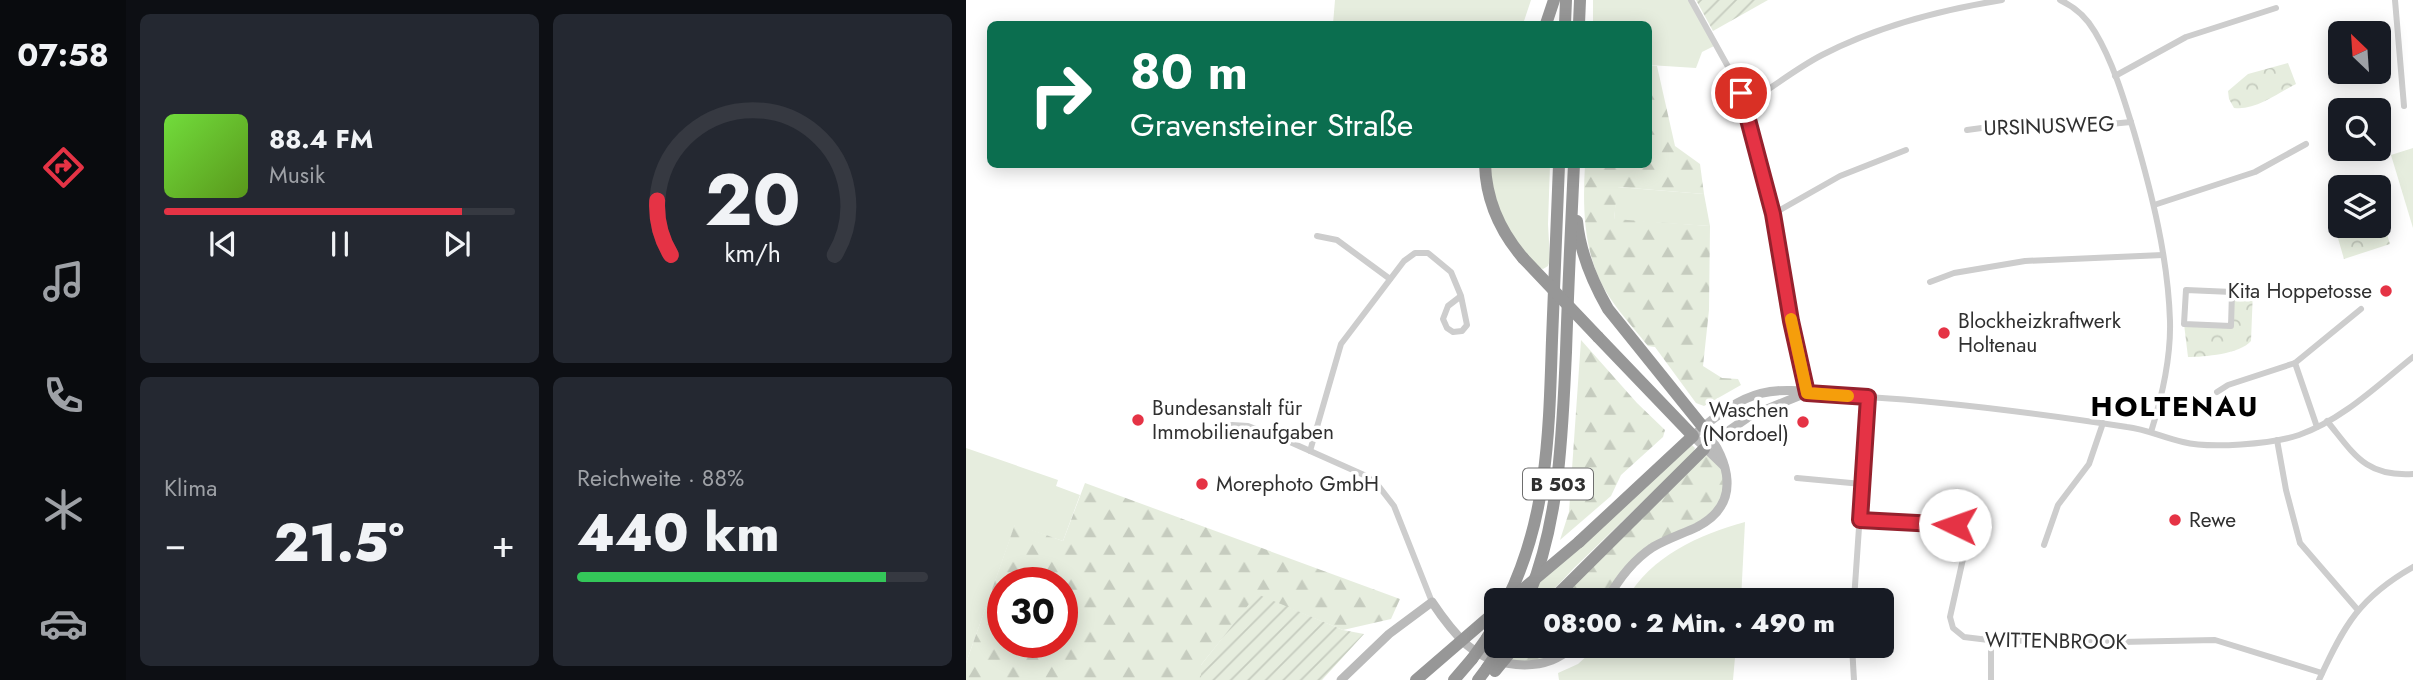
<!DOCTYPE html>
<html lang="de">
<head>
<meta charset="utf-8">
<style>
	body { margin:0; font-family:Jost,sans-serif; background:#242831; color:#f1f3f6; height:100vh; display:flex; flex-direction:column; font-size:26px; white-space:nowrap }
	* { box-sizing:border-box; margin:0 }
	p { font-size:23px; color:#9ea1a6 }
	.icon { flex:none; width:38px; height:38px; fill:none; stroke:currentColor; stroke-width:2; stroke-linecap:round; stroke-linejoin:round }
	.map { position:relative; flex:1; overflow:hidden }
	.details { display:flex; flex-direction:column; gap:14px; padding:14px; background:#0d0f14; width:840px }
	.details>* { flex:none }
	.guide { position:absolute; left:21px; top:21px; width:665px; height:147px; border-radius:10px; box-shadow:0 4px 18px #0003; background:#0b6e4f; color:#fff; overflow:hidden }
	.needle { width:46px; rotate:335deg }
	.buttons { position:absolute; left:1362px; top:21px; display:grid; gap:14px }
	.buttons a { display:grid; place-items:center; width:63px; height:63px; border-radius:10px; background:#171b24; box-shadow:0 4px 18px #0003; font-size:35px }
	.speed { position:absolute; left:21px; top:567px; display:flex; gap:14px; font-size:35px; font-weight:700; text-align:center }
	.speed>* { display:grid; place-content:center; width:91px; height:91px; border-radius:50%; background:#171b24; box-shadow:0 4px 18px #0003; line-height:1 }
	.speed .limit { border:10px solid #d22; background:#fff; color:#111 }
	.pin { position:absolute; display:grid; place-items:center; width:60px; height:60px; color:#fff; margin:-30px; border:4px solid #fff; border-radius:50%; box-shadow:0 2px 7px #0007 }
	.me { position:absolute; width:77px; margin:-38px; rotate:273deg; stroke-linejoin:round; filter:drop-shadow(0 0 5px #0008) }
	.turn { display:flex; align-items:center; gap:24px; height:147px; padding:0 28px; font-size:32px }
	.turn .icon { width:91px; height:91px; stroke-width:2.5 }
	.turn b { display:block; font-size:49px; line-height:60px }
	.big { font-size:52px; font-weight:800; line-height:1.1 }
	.details .tile { flex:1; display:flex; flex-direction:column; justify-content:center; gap:10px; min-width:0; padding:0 24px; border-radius:10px; background:#242831 }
	.details .dial { align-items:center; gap:0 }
	.dial svg { height:182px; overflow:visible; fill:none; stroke:#363941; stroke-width:7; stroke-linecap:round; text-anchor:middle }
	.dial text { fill:#f1f3f6; stroke:none }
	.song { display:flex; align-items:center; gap:21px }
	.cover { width:84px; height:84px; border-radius:10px; background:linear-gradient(135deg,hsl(100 70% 55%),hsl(90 70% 35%)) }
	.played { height:7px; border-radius:4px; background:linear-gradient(90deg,#e53345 85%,#363941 85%) }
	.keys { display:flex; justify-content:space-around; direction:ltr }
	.heat { display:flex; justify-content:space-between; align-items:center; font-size:38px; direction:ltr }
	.charge { height:10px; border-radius:5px; background:linear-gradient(90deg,#34c759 88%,#363941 0) }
	.details .tiles { flex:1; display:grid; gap:14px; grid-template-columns:repeat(2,1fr) }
	.trip { position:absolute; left:518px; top:588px; width:410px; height:70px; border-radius:10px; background:#171b24; box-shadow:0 4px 18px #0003; font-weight:800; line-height:70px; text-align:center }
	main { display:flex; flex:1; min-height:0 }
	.tabs { display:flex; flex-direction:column; width:126px; justify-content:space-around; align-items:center; background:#090b0e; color:#9ea1a6 }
	.tabs .icon { width:49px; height:49px }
	.tabs .current { color:#e53345 }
	.tabs b { font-size:32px; color:#f1f3f6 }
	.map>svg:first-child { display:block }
</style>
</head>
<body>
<main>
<nav class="tabs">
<b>07:58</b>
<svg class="icon current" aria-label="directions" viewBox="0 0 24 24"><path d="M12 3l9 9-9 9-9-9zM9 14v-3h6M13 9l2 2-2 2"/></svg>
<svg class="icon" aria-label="music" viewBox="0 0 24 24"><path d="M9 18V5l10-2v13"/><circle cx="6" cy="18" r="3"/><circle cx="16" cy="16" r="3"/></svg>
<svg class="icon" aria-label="phone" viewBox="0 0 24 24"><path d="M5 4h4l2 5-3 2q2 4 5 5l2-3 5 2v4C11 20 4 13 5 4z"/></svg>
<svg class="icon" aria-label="climate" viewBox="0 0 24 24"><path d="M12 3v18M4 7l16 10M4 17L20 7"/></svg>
<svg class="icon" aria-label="car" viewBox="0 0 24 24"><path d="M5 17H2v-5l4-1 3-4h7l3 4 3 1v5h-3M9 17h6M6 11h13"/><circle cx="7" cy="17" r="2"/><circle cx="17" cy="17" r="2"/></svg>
</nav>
<section class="details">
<div class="tiles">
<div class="tile">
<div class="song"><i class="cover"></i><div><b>88.4 FM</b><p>Musik</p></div></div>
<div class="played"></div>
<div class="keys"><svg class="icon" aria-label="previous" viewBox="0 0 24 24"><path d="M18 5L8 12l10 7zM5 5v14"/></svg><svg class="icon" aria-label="pause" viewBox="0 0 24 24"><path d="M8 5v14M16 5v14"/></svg><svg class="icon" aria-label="next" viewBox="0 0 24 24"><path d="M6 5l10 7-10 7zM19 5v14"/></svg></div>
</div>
<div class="tile dial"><svg viewBox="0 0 100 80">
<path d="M14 69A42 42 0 1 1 86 69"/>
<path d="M14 69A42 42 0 0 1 8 45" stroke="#e53345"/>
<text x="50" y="56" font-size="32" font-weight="700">20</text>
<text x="50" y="72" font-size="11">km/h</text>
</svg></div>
<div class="tile"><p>Klima</p>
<div class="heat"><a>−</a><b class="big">21.5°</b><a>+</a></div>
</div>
<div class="tile"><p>Reichweite · 88%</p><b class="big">440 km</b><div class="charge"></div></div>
</div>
</section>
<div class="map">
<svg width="1447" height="680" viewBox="0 0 1447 680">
	<defs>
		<pattern id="forest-firs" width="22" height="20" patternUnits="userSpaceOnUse" patternTransform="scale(1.75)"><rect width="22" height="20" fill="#e6edde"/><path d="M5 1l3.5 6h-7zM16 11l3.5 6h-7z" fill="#c6ccbf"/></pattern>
		<pattern id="park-crowns" width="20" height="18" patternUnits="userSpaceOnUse" patternTransform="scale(1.75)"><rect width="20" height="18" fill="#e6edde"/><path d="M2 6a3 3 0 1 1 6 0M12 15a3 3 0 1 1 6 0" fill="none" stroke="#c6ccbf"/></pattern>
		<pattern id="garden-furrows" width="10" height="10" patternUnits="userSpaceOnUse" patternTransform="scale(1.75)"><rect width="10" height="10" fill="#e6edde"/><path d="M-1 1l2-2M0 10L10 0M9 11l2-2" fill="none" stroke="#c6ccbf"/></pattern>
	</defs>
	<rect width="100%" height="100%" fill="#fff"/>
	<g fill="#e6edde">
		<path d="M369,0H565L557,24H367Z"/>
		<path d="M627,0H723L748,46L736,52L730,68L683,65L682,24H627Z"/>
		<path d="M1447,148V228L1425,155Z"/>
		<path d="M524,165H584L582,224L584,260L582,266L577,269L572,267L540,229L526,186Z"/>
		<path d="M651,187L738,194L744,226L648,220Z"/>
		<path d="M726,445L729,448L727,453L608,568L578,600H564L570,586Z"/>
		<path d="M0,448L92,480L90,486L114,495L97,541L49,525L0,663Z"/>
		<path d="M779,522L775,600H660C685,556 732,535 779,522Z"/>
		<path d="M632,646H770L767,680H593L592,673L612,664Z"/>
	</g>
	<g fill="url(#forest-firs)" fill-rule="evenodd">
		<path d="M683,65L691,66L709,146L734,164L738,194L652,187L648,219L744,226L743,310L737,366L756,378L772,379L775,385L738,406L730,403L689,347L682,346C664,323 640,299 630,271C617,237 617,200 619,165L682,164Z"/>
		<path d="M615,340L671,403L699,430L697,437L655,475L645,496L594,540L603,512Z"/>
		<path d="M738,449L758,466L762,487L747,515L685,549L641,600H586Z"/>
		<path d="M119,483L434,599L425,619L377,630L291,595L235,665V680H0V663L49,524L97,541ZM37,583H96V642H37Z"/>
		<path d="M550,646H609L584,661L542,664Z"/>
	</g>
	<g fill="url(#park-crowns)">
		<path d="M1322,63L1330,84C1312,93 1289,111 1268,108L1263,99L1262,91L1282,74Z"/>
		<path d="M1371,194H1374V226H1412V205L1424,244L1378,259L1363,207Z"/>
		<path d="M1266,289L1287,290L1285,341C1274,354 1238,357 1222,357L1218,324L1265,326Z"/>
	</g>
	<g fill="url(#garden-furrows)">
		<path d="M730,0H802L747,31Z"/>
		<path d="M291,594L377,630L398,634L356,680H235V665Z"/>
	</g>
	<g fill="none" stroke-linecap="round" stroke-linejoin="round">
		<g stroke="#cdcdcd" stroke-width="6">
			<path d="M725,0L770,81L779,104L807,214L824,315L841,392"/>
			<path d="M1094,0C1109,7 1121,18 1129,32C1147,62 1158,99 1168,132C1186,194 1202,257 1204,321C1205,358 1196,397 1185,432"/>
			<path d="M1429,0L1438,106"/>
			<path d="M1149,76L1220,37L1310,8"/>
			<path d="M779,104C805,89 829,69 856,55C912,26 974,10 1036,0"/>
			<path d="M1001,130L1045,124L1134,125L1165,122"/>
			<path d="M1188,205L1289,172L1340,144"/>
			<path d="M807,214L874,176L940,150"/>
			<path d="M351,236L371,240L424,279"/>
			<path d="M964,282L988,273L1059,261L1197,255"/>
			<path d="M1220,290L1266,292L1265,326L1218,324Z"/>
			<path d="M1329,363L1351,427"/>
			<path d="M1251,392L1262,385L1329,363L1395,309"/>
			<path d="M1361,421C1388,454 1399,477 1447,474"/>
			<path d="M266,425L282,426L324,442L398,475L411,484L428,506L466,602"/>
			<path d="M1311,440L1320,490L1334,543L1391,609"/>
			<path d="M344,451L375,344L438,261L449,253H462L485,272L495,296L482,306L477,319L481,328L487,332L496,331L501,325L495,296"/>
			<path d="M831,478L896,484"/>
			<path d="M894,520L989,525L997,528L1001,541L984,617L987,628L998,637L1031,641L1127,640L1155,642L1249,640L1356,673"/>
			<path d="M1078,545L1092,505L1123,464L1137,423"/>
			<path d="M827,594L831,599L888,591"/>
			<path d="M888,600L902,397C988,402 1075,414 1161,427C1180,429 1198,438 1217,442C1244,449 1306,444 1333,435C1376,420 1412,385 1447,357"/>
			<path d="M886,646L888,680"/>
			<path d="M1025,680V641"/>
			<path d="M1353,680C1378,625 1394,597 1447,567"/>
		</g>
		<g stroke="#bababa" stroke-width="9">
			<path d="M745,443L784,416L840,393"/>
			<path d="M758,466L727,436C796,373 818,392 902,397"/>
			<path d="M641,600C652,580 667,560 687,547C701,539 716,534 731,527C777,503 763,460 737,427"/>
			<path d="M375,680L423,634L466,602C476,617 488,633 501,645C522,664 560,670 586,660C594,657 602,651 609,646"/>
		</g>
		<g stroke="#979797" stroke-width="12">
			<path d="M580,24L588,0"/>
			<path d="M599,24L600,0"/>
			<path d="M613,24L614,0"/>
			<path d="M519,164C520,200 534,231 557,258"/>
			<path d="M611,221C614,253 626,281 642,309L737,427"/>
			<path d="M613,542L727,436L632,337"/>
			<path d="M541,600C582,517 583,431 586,340C588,282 591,223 593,164"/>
			<path d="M561,600C594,521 596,436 600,352C602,290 605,227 608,164"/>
			<path d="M586,600L738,449"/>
			<path d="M521,638L530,622"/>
			<path d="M488,680L506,659"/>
			<path d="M512,680L521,668"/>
		</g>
		<g stroke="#979797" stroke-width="12">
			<path d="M557,258L632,337"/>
			<path d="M544,600L613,542"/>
			<path d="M506,659L521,638"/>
			<path d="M521,668L536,646"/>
			<path d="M529,671L547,649"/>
			<path d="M450,680L530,611"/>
		</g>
	</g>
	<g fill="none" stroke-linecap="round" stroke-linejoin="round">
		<g stroke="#95212d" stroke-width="18">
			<path id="route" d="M775,93L807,214L825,321L841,393L902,397L894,520L989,525"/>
		</g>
		<use href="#route" stroke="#e53345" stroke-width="12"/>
		<path stroke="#f59e0b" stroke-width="12" d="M825,319L841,393L882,396"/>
	</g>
	<g fill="#e53345" stroke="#fff" stroke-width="2.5">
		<circle cx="1420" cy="291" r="7"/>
		<circle cx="978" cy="333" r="7"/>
		<circle cx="172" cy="420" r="7"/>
		<circle cx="837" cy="422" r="7"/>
		<circle cx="236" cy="484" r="7"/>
		<circle cx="1209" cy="520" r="7"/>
	</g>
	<g text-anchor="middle" stroke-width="7" stroke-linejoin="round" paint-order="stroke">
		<rect fill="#fff" stroke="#6e6e6e" stroke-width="2" x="557" y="468.5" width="70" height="31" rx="5"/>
		<g font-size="19" font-weight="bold" fill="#303030">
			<text x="592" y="491">B 503</text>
		</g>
		<g font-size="21" fill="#303030" stroke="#fff">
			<text transform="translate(1083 126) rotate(-2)" y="7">URSINUSWEG</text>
			<text transform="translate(1090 641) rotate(1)" y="7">WITTENBROOK</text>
		</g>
		<g font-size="21" fill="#303030" stroke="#fff" text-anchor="start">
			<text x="1406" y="298" text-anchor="end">Kita Hoppetosse</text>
			<text x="992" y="328">Blockheizkraftwerk<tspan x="992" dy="24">Holtenau</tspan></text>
			<text x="186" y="415">Bundesanstalt für<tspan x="186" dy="24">Immobilienaufgaben</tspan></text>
			<text x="823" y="417" text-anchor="end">Waschen<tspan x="823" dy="24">(Nordoel)</tspan></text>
			<text x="250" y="491">Morephoto GmbH</text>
			<text x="1223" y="527">Rewe</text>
		</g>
		<g font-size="28" font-weight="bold" letter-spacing="2" fill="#000" stroke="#fff">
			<text x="1209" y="416">HOLTENAU</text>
		</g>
	</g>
</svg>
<div class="buttons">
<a><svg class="needle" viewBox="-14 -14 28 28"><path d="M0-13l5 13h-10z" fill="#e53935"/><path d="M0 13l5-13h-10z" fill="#9ea1a6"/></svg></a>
<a><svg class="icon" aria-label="search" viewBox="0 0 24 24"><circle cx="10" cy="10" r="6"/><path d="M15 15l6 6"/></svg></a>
<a><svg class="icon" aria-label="layers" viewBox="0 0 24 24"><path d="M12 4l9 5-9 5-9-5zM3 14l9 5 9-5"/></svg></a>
</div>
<div class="speed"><div class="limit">30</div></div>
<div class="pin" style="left:775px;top:93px;background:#d93025"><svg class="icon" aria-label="arrive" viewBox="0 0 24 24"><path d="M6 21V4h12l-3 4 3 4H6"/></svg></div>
<svg class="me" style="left:989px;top:525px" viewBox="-20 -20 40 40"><circle r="19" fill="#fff"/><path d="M0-13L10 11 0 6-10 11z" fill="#e53345"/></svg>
<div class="trip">08:00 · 2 Min. · 490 m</div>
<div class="guide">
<div class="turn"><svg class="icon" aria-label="right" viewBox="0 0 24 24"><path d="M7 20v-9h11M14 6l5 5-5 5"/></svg><div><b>80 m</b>Gravensteiner Straße</div></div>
</div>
</div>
</main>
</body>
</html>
